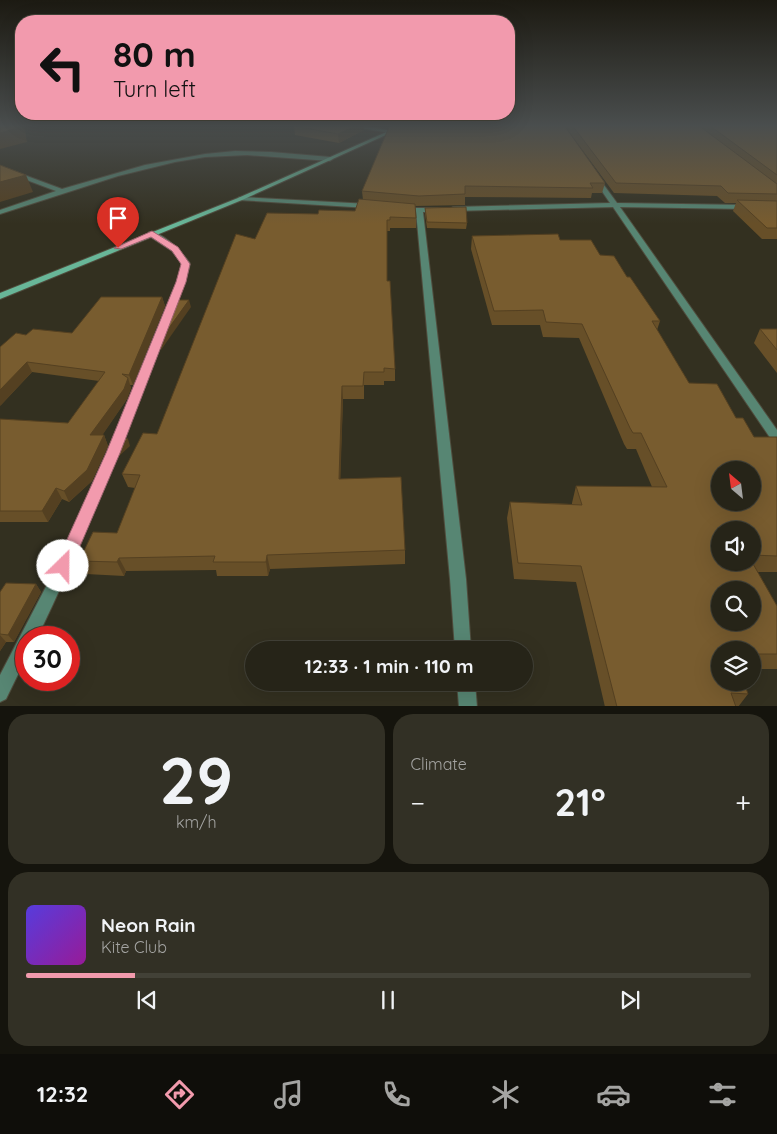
<!DOCTYPE html>
<html lang="en">
<head>
<meta charset="utf-8">
<style>
	body { margin:0; font-family:Quicksand,sans-serif; background:#323025; color:#f1f3f6; height:100vh; display:flex; flex-direction:column; font-size:19px; white-space:nowrap }
	* { box-sizing:border-box; margin:0 }
	p { font-size:16px; color:#a4a4a2 }
	.icon { flex:none; width:28px; height:28px; fill:none; stroke:currentColor; stroke-width:2; stroke-linecap:round; stroke-linejoin:round }
	.map { position:relative; height:706px; overflow:hidden }
	.panel { display:flex; flex-direction:column; gap:8px; padding:8px; background:#15140d; flex:1 }
	.panel>* { flex:none }
	.hud { position:absolute; left:15px; top:15px; width:500px; height:105px; border-radius:20px; box-shadow:0 5px 20px #0002,0 0 0 1px #424137; background:#f29aad; color:#111; overflow:hidden }
	.needle { width:32px; rotate:332deg }
	.buttons { position:absolute; left:711px; top:461px; display:grid; gap:10px }
	.buttons a { display:grid; place-items:center; width:50px; height:50px; border-radius:50%; background:#262418; box-shadow:0 5px 20px #0002,0 0 0 1px #424137; font-size:25px }
	.speed { position:absolute; left:15px; top:626px; display:flex; gap:10px; font-size:25px; font-weight:700; text-align:center }
	.speed>* { display:grid; place-content:center; width:65px; height:65px; border-radius:50%; background:#262418; box-shadow:0 5px 20px #0002,0 0 0 1px #424137; line-height:1 }
	.speed .limit { border:8px solid #d22; background:#fff; color:#111 }
	.pin { position:absolute; display:grid; place-items:center; width:42px; height:42px; color:#fff; margin:-51px -21px; border-radius:50% 50% 50% 0; rotate:-45deg; box-shadow:0 0 5px #0007 }
	.pin .icon { rotate:45deg }
	.me { position:absolute; width:55px; margin:-28px; rotate:23deg; stroke-linejoin:round; filter:drop-shadow(0 0 4px #0008) }
	.turn { display:flex; align-items:center; gap:18px; height:105px; padding:0 15px; font-size:22px }
	.turn .icon { width:65px; height:65px; stroke-width:2.5 }
	.turn b { display:block; font-size:35px; line-height:42px }
	.big { font-size:38px; font-weight:700; line-height:1.1 }
	.panel .tile { flex:1; display:flex; flex-direction:column; justify-content:center; gap:8px; min-width:0; padding:0 18px; border-radius:20px; background:#323025 }
	.panel .dial { align-items:center; gap:0 }
	.dial b { font-size:65px; line-height:1 }
	.song { display:flex; align-items:center; gap:15px }
	.cover { width:60px; height:60px; border-radius:8px; background:linear-gradient(135deg,hsl(250 70% 55%),hsl(300 70% 35%)) }
	.played { height:5px; border-radius:2px; background:linear-gradient(90deg,#f29aad 15%,#424137 15%) }
	.keys { display:flex; justify-content:space-around; direction:ltr }
	.heat { display:flex; justify-content:space-between; align-items:center; font-size:28px; direction:ltr }
	.panel .tiles { flex:1; display:grid; gap:8px; grid-template-columns:1fr 1fr }
	.tile:last-child { grid-column:span 2 }
	.trip { position:absolute; left:245px; top:641px; width:288px; height:50px; border-radius:25px; background:#262418; box-shadow:0 5px 20px #0002,0 0 0 1px #424137; font-weight:700; line-height:50px; text-align:center }
	.dock { display:flex; height:80px; justify-content:space-around; align-items:center; background:#0f0e0a; color:#a4a4a2 }
	.dock .icon { width:35px; height:35px }
	.dock .active { color:#f29aad }
	.dock b { font-size:22px; color:#f1f3f6 }
	.map>svg:first-child { display:block }
</style>
</head>
<body>
<div class="map">
<svg width="777" height="707" viewBox="0 0 777 707">
	<rect width="100%" height="100%" fill="#333020"/>
	<g fill="none" stroke-linecap="round" stroke-linejoin="round">
		<g stroke="#4f4c3d" stroke-width="2">
			<path id="lane" d="M235,151L271,152L330,157L333,159L330,161L247,155L205,157L175,162L118,176L0,214V210L56,191L0,170V166L62,189L145,165L205,154Z"/>
		</g>
		<g stroke="#4f4c3d" stroke-width="2">
			<g id="street">
				<path d="M344,125H357L393,131L390,133Z"/>
				<path d="M596,176L598,177L617,203L746,205L749,207L746,209L620,207L777,430V443L773,442L613,207L453,211L450,209L453,207L610,203L593,178Z"/>
				<path d="M240,197L369,204L372,206L369,208L238,200V198Z"/>
				<path d="M401,208H439L442,210L439,212H423L466,579L471,650H455L450,579L416,211L401,210Z"/>
				<path d="M149,232C164,232 181,252 189,262L190,264L185,282C139,402 93,522 37,638H26V658L6,699L0,702V675L51,577L107,453L177,282L182,264L172,251L149,236Z"/>
				<path d="M457,682H475L477,707H459Z"/>
			</g>
		</g>
		<g stroke="#4f4c3d" stroke-width="2">
			<path id="secondary" d="M402,125H408L242,200L0,299V293L238,198Z"/>
		</g>
		<use href="#lane" fill="#578673" fill-rule="evenodd"/>
		<use href="#street" fill="#578673" fill-rule="evenodd"/>
		<use href="#secondary" fill="#68b698" fill-rule="evenodd"/>
	</g>
	<g fill="#674f28" fill-rule="evenodd">
		<path d="M564,125L605,183L602,193H592L591,198L465,197V205L415,206L416,218V228H390V231H387V281L395,369V381H384V385H364V399H343L340,479L405,550V564L270,569L268,576H217L216,570L126,571L124,576L86,574L79,561L117,533L135,488L128,487L122,474L157,434L255,239L318,214L355,211L363,200L362,191Z"/>
		<path d="M564,125H777V239H762L733,211L736,203H725L717,196L614,193Z"/>
		<path d="M294,126L364,130L339,143L295,135Z"/>
		<path d="M425,208L467,223L466,229L427,228L425,214Z"/>
		<path d="M472,236L560,240L600,255L627,277L660,321L657,330L689,383L736,418L754,437H777V572H757L777,606V669H752V650H720L748,694L738,707H605L576,582L514,579L507,518L510,502L572,504V503L576,486L652,487L636,449H627L624,444L579,338L543,337L540,325H492L471,249ZM752,530V562H720Z"/>
		<path d="M162,297L165,306L133,385H130L131,388L127,399L102,435H104L108,446L92,481L69,502L62,499L48,522H0V419L68,423L99,381L32,372L0,406L26,335L72,333Z"/>
		<path d="M760,329H777V373L754,343Z"/>
		<path d="M36,584L41,592L14,642H6L0,651V592Z"/>
	</g>
	<g fill="#544021">
		<path d="M21,125H23L25,130L27,142L0,149V133Z"/>
		<path d="M357,125H364V130L339,143L338,134Z"/>
		<path d="M26,175L33,192L0,202V182Z"/>
		<path d="M162,297L165,306L133,385L129,375Z"/>
		<path d="M189,300L191,307L161,350L159,342Z"/>
		<path d="M27,362L32,372L0,406V390Z"/>
		<path d="M128,378L131,388L127,399L95,446L90,435Z"/>
		<path d="M342,386L343,399L340,493L339,479Z"/>
		<path d="M104,435L108,446L92,481L69,502L64,491Z"/>
		<path d="M128,439L130,446L118,457L115,449Z"/>
		<path d="M56,488L62,499L48,522L42,511Z"/>
		<path d="M267,555L270,569L268,576L266,562Z"/>
		<path d="M119,558L126,571L124,576L117,562Z"/>
		<path d="M36,584L41,592L14,642L8,635Z"/>
		<path d="M0,635L6,642L0,651Z"/>
	</g>
	<g fill="#785c2f" stroke="#544021" fill-rule="evenodd">
		<path d="M0,125H21V127L0,133Z"/>
		<path d="M297,125H357L338,134L294,126Z"/>
		<path d="M393,125H564L605,183H590L593,188L465,186V194L419,196L362,191L389,127Z"/>
		<path d="M572,125H698L777,184V194L728,193L721,186L616,183Z"/>
		<path d="M709,125H777V175Z"/>
		<path d="M0,165L26,175L0,182Z"/>
		<path d="M359,199L415,204L416,218L390,217V220H387V281H390L395,369L384,368V372H364L363,386H342L339,479L401,477L405,550L267,555L266,562H213L215,556L119,558L117,562L79,561L93,532L117,533L140,475L122,474L143,433L157,434L236,234L255,239L267,213L318,214L319,210L355,211Z"/>
		<path d="M737,200L777,201V228H767Z"/>
		<path d="M466,207L467,223L427,222L425,208Z"/>
		<path d="M558,234L560,240H591L600,255L614,256L627,277H630L660,321H652L689,383L717,384L736,418H743L754,437H777V556L752,555V530H720V562H752L777,606V654H752V650H720V682H744L748,694L731,693L736,707H617L581,566L518,563L510,502L582,505L576,486L667,487L641,433H633L630,428L582,324L546,322L543,310L494,311L472,236ZM720,470H752V502H720ZM720,590H752V622H720Z"/>
		<path d="M101,297H162L129,375L122,374L128,378L124,389L90,435H104L87,470L64,491L56,488L42,511H0V419L68,423L105,372L27,362L0,390V347L16,333L26,335L33,329L72,333Z"/>
		<path d="M176,300H189L159,342Z"/>
		<path d="M760,329H777V350Z"/>
		<path d="M120,438L128,439L115,449Z"/>
		<path d="M6,583L36,584L8,635L0,634V592Z"/>
	</g>
	<linearGradient id="sky" x2="0" y2="1"><stop stop-color="#1c1a12"/><stop offset="0.56" stop-color="#4a4e4e"/><stop offset="1" stop-color="#4a4e4e" stop-opacity="0"/></linearGradient>
	<rect width="777" height="224" fill="url(#sky)"/>
	<path fill="#f29aad" stroke="#9d6470" d="M152,231L178,247L190,264L186,282L120,453L69,572L63,574L57,572L55,566L106,453L176,282L181,264L172,251L151,237L121,249L114,248Z"/>
</svg>
<div class="buttons">
<a><svg class="needle" viewBox="-14 -14 28 28"><path d="M0-13l5 13h-10z" fill="#e53935"/><path d="M0 13l5-13h-10z" fill="#a4a4a2"/></svg></a>
<a><svg class="icon" aria-label="sound" viewBox="0 0 24 24"><path d="M4 9h4l5-4v14l-5-4H4zM17 9q2 3 0 6"/></svg></a>
<a><svg class="icon" aria-label="search" viewBox="0 0 24 24"><circle cx="10" cy="10" r="6"/><path d="M15 15l6 6"/></svg></a>
<a><svg class="icon" aria-label="layers" viewBox="0 0 24 24"><path d="M12 4l9 5-9 5-9-5zM3 14l9 5 9-5"/></svg></a>
</div>
<div class="speed"><div class="limit">30</div></div>
<div class="pin" style="left:118px;top:248px;background:#d93025"><svg class="icon" aria-label="arrive" viewBox="0 0 24 24"><path d="M6 21V4h12l-3 4 3 4H6"/></svg></div>
<svg class="me" style="left:63px;top:566px" viewBox="-20 -20 40 40"><circle r="19" fill="#fff"/><path d="M0-13L10 11 0 6-10 11z" fill="#f29aad"/></svg>
<div class="trip">12:33 · 1 min · 110 m</div>
<div class="hud">
<div class="turn"><svg class="icon" aria-label="left" viewBox="0 0 24 24"><path d="M17 20v-9H6M10 6l-5 5 5 5"/></svg><div><b>80 m</b>Turn left</div></div>
</div>
</div>
<section class="panel">
<div class="tiles">
<div class="tile dial"><b>29</b><p>km/h</p></div>
<div class="tile"><p>Climate</p>
<div class="heat"><a>−</a><b class="big">21°</b><a>+</a></div>
</div>
<div class="tile">
<div class="song"><i class="cover"></i><div><b>Neon Rain</b><p>Kite Club</p></div></div>
<div class="played"></div>
<div class="keys"><svg class="icon" aria-label="previous" viewBox="0 0 24 24"><path d="M18 5L8 12l10 7zM5 5v14"/></svg><svg class="icon" aria-label="pause" viewBox="0 0 24 24"><path d="M8 5v14M16 5v14"/></svg><svg class="icon" aria-label="next" viewBox="0 0 24 24"><path d="M6 5l10 7-10 7zM19 5v14"/></svg></div>
</div>
</div>
</section>
<nav class="dock">
<b>12:32</b>
<svg class="icon active" aria-label="directions" viewBox="0 0 24 24"><path d="M12 3l9 9-9 9-9-9zM9 14v-3h6M13 9l2 2-2 2"/></svg>
<svg class="icon" aria-label="music" viewBox="0 0 24 24"><path d="M9 18V5l10-2v13"/><circle cx="6" cy="18" r="3"/><circle cx="16" cy="16" r="3"/></svg>
<svg class="icon" aria-label="phone" viewBox="0 0 24 24"><path d="M5 4h4l2 5-3 2q2 4 5 5l2-3 5 2v4C11 20 4 13 5 4z"/></svg>
<svg class="icon" aria-label="climate" viewBox="0 0 24 24"><path d="M12 3v18M4 7l16 10M4 17L20 7"/></svg>
<svg class="icon" aria-label="car" viewBox="0 0 24 24"><path d="M5 17H2v-5l4-1 3-4h7l3 4 3 1v5h-3M9 17h6M6 11h13"/><circle cx="7" cy="17" r="2"/><circle cx="17" cy="17" r="2"/></svg>
<svg class="icon" aria-label="filters" viewBox="0 0 24 24"><path d="M4 7h16M4 17h16"/><circle cx="9" cy="7" r="2"/><circle cx="15" cy="17" r="2"/></svg>
</nav>
</body>
</html>
